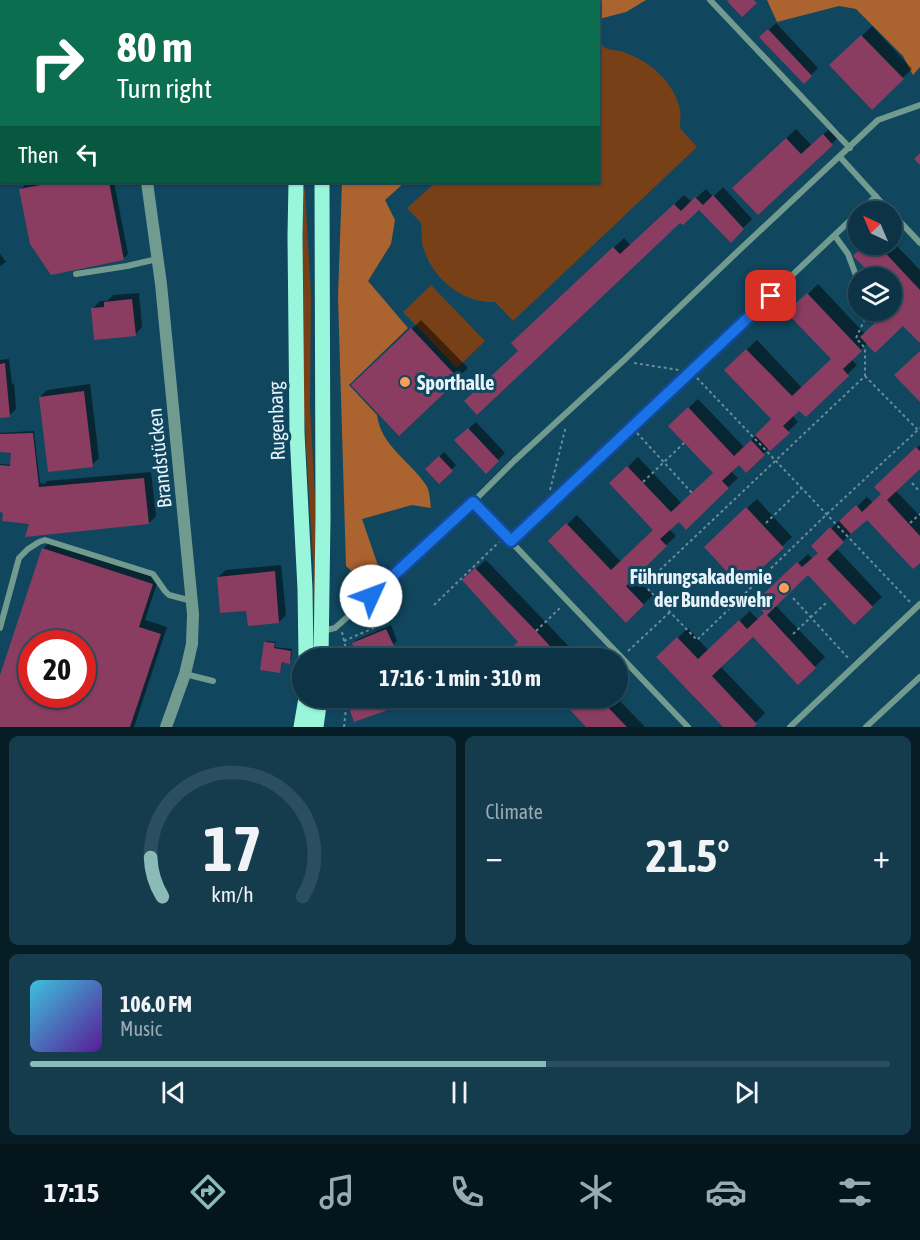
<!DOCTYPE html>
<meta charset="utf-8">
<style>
body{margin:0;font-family:"Asap Condensed",sans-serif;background:#153c4d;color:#f1f3f6;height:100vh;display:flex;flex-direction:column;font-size:22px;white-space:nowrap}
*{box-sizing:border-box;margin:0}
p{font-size:20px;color:#9aaab3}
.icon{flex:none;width:33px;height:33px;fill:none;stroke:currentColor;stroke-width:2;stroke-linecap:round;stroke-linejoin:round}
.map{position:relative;height:727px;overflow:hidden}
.panel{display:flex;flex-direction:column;gap:9px;padding:9px;background:#071d26;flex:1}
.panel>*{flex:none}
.hud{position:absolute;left:0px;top:0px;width:600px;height:183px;box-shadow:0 2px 4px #0004,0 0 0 2px #2c4f5f;background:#0b6e4f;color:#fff;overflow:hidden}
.needle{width:39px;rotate:316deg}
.controls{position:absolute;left:848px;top:201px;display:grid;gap:12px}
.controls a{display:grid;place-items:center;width:54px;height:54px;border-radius:50%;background:#0c3446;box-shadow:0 2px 4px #0004,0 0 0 2px #2c4f5f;font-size:30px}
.speed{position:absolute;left:18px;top:630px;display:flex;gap:12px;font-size:30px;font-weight:700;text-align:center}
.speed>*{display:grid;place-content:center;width:78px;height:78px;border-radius:50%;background:#0c3446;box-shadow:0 2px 4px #0004,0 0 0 2px #2c4f5f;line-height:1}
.speed .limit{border:9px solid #d22;background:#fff;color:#111}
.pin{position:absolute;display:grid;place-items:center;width:51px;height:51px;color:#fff;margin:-26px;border-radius:12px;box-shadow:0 3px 9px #0006}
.me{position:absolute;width:66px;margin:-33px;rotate:47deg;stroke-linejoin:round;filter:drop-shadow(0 0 4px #0008)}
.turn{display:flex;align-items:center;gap:21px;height:126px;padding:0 18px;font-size:27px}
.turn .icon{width:78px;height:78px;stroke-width:2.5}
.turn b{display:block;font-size:42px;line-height:51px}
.then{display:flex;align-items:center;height:57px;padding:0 18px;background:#0003;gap:12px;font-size:22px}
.big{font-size:45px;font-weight:700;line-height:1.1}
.panel .card{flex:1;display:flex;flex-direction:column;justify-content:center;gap:9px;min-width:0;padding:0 21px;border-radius:9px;background:#153c4d}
.panel .dial{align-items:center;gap:0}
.dial svg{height:156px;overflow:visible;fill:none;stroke:#2c4f5f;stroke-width:7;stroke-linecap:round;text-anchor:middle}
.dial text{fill:#f1f3f6;stroke:none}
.song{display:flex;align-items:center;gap:18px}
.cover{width:72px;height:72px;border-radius:9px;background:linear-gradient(135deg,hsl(190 70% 55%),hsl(270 70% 35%))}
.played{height:6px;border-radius:3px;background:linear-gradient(90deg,#8bbbb9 60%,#2c4f5f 60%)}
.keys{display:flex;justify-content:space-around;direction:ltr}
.heat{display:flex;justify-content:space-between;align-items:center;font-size:33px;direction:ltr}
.panel .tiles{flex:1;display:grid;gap:9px;grid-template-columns:1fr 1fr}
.card:last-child{grid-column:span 2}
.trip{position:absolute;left:292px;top:648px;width:336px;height:60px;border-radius:30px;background:#0c3446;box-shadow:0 2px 4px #0004,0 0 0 2px #2c4f5f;font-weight:700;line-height:60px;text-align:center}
.menu{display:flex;height:96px;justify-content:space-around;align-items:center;background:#05151c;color:#9aaab3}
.menu .icon{width:42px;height:42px}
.menu .on{color:#8bbbb9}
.menu b{font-size:27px;color:#f1f3f6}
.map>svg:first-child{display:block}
.green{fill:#774017}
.forest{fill:#ab6330}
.shadow{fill:#0007;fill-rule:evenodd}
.building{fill:#8a3d61;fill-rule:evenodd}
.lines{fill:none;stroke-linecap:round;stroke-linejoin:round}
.path{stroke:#678c9e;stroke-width:2;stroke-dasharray:3 3;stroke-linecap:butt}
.service{stroke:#709b8e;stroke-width:6}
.minor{stroke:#709b8e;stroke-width:12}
.tertiary{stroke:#709b8e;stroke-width:12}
.primary{stroke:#9af6db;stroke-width:15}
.route-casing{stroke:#114b97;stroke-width:15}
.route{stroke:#1a73e8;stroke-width:10}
.poi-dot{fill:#fe9c58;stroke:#10465e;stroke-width:2}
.labels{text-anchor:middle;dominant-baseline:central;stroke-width:6;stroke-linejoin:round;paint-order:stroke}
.poi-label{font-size:20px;font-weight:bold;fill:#e7f3fb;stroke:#10465e;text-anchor:start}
.street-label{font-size:20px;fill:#e7f3fb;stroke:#10465e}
</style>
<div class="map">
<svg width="920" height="727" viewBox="0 0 920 727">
<rect width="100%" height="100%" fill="#10465e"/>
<path class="green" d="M599,42c10,11 12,6 24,10 27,9 50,29 57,57 1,6 0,13 0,19l17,19 -184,174 -18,-19c-4,0 -10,0 -14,-1 -27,-5 -50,-27 -58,-54 -2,-7 -1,-16 -2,-24l-14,-15 29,-26h162z
M303,189h2l6,107 -1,109 6,112v90l-2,-1 -1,-46 -12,-197z
M431,285l54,56 -28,27 -54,-56z"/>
<path class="forest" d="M576,0h70l-20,12 -27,7 -1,-17 -31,-1z
M767,0h153v67l-7,8 -10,-19 -47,-47 -17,-3 -62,16z
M342,182h63l-20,18 10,20 -4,24 -23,37 40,47 -59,57 28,30c4,31 33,46 49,70 4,6 4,16 5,23l-19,-3 -50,14 20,58 -12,12 -24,-23 -8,-269z"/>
<path class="shadow" d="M776,23l42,45 -14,14 -43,-45z
M872,26l40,43 -40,38 -40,-42z
M833,125l9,9 -84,79 -14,-35 52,-49 16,17z
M0,141h2v39l-2,1z
M42,182h72l14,72 -5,5 -102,-70 4,-4z
M723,187l29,32 -21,21 -32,-32 -19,13 -160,130 3,-17 101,-96 7,8 53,-51 8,7 14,-13 7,8z
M891,240l29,30v71l-17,-17 -35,19 -17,16 6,6 -51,50 -7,-7 -7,7 6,7 -28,27 -1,-1 -23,23 -7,-8 -8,8 7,7 -52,49 -7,-7 -10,9 7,7 -42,39 19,20 -27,26 -76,-80 27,-26 44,47 34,-32 -44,-47 27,-26 44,47 33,-31 -45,-47 28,-27 46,48 29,-28 -47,-49 31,-30 45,48 31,-29 -44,-46 29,-29 47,50 30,-29 -4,-4v-23l-18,-4 -6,-30h24z
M0,254l6,8 -6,4z
M139,293l3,34 -7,8 -42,-27 7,-7h7l6,-6z
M421,320l47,48 -69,66 -46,-49z
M9,359l3,25 2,-1 2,26 -7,7 -9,1v-57z
M90,384l9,74 -7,7 -52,-68 7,-7z
M476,422l29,31 -19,19 -30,-32z
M34,431l6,52 5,1 2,-3 104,-9 5,44 -7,7 -118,-1 -27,-11h-4v-47l12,1 1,-13 -13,-2v-17z
M920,445v22l-25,23 25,26v45l-53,-43 -31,30 46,49 -28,26 -46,-50 -33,32 50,52 -27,26 -45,-48 -33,31 45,47 -14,14 -93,-70 30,-29 20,22 42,-39 8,9 7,-7 -9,-10 52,-49 5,5 7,-7 -7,-6 28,-27 1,2 25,-24 6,6 9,-9 3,-16z
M444,452l12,13 -17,17 -12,-13z
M757,499l35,38 -51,48 -26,-48z
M50,542l109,35 -14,43 22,7 -33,100h-134v-48l43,-130zM32,644h50v50h-50z
M486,560l94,98h-56l-10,-11 6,-6 -47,-70z
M281,565l5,50 -7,7 -31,-13 -30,-32 8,-7z
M391,625l6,16 -4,4 -33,13 -7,-15 5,-4z
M267,641l9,1 -1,5 17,2 -1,11 -2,2 -6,-1 -2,8 -1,2 -14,-28z
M363,698h54l-62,22 -5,-15 4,-4z
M561,698h56l28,29h-57z"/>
<path class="building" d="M729,0h25l3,3 -15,14 -15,-16z
M768,29l44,47 -8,8 -45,-47z
M861,35l43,44 -32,31 -43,-45z
M823,134l10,11 -75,70 -26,-27 54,-50 15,16z
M920,153v12l-6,-6z
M57,182h52l15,78 -73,15 -21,-31 -11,-55z
M713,195l31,34 -13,14 -32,-33 -16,15 -3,-2 -203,192 -13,-14 54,-50 -7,-8 102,-96 7,7 54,-50 7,7 14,-14 8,8z
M865,244h12l43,46v53l-17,-17 -28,27 -15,-16 28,-27h3v-2l3,-2 -3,-3v-25h-24l4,-4 -18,-18z
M807,293l55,58 -19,18 6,7 -43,41 -7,-6 -16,15 7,7 -20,18 -15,-16 16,-16 -47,-49 22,-21 46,47 39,-37 -45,-47z
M132,299l4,37 -42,4 -3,-32 13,-1v-5z
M411,328l48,51 -60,57 -48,-51z
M920,351v51l-26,-27z
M5,363l5,54 -10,1v-54z
M84,391l9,76 -45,5 -9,-75z
M688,407l46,49 17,-16 14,15 -19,18 -7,-8 -17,16 7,7 -43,42 -7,-8 -19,17 7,7 -41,40 18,19 -18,18 -78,-82 18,-18 45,47 42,-40 -44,-47 18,-17 44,46 42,-39 -45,-47z
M468,428l31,33 -13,13 -32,-34z
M33,433l6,54 105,-9 5,46 -124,13 4,-13 -27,-3 1,-8 -3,-1v-47l10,1 1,-13 -11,-1v-18z
M916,447l4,4v18l-33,31 33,36v27l-7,6 -46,-49 -16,14 -12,-13 17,-16 6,7 19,-18 -7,-7z
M439,456l14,15 -14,13 -14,-15z
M746,507l38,41 -43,39 -37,-40z
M830,527l14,15 -17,17 46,48 -19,18 -46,-50 -41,40 49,53 -18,17 -45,-48 -41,39 45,48 -3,3h-31l-67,-70 21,-20 21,22 41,-39 8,9 17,-16 -10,-10 43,-41 5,5 16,-14 -7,-7z
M42,548l111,36 -14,43 22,7 -31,93h-130v-52zM32,644h50v50h-50z
M475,568l61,63 25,27h-39l-10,-11 6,-5 -56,-62z
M275,571l4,52 -31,3 -2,-15 -26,2 -3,-36z
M386,629l8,17 -29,12h-7l-6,-15z
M264,642l11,1 -1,5 17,3 -1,13 -8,-2 -2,11 -20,-3z
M368,698h53l-67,24 -6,-17z
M559,698h40l28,29h-41z"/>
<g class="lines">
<path class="path" d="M87,0l1,2
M385,0l1,2
M58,2l8,-2
M0,12h2
M0,43l1,7
M0,103l2,-1
M865,319l-9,19 9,10v28l-221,209 53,55 130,-126 93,-86
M634,363l45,7
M865,376l53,54
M697,378l213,224
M637,433l55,60
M643,482l41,-39
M912,483l8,9
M550,490l16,-64
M766,523l36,-35
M910,523l10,-9
M793,598l56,61
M434,605l65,-63
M536,631l26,-25
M342,632l6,26
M793,634l34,-32
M344,641l34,-15
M628,651l42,-39
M344,727l3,-29"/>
<path class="service" d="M710,0l140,148
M840,157l50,55
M860,212l16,-16
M891,212l29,31
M835,236l13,18 10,27
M76,274l51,-8 30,-7
M869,310v1
M473,502l215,225
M511,541l347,-328
M0,628l19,-70 9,-9 11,-7 6,-2 108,34 12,17 4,4 23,6
M322,631l13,-3 36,-32 102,-94 41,-41 109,-100 110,-105 145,-136 42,-15
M185,674l28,7
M790,727l130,-123
M866,727l54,-50"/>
<path class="minor" d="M512,2l8,-2
M147,182l14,102 32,330 -1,30 -7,30 -19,53"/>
<path class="tertiary" d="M0,70l2,-1
M0,87h2"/>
<path class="primary" d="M315,2v-2
M337,2l1,-2
M296,182l-1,54 2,197 8,156 1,69
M321,658l2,-140 -1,-336
M301,727l5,-29
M316,727l4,-29"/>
</g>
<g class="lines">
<defs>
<path id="route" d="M371,596l102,-94 38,39 260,-245"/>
</defs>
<use href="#route" class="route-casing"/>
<use href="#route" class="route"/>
</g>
<g class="poi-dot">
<circle cx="405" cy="382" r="6"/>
<circle cx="784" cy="588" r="6"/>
</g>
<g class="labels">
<g class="poi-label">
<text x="417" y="382">Sporthalle</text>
<text x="772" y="576" text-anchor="end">Führungsakademie<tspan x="772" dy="23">der Bundeswehr</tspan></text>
</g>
<g class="street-label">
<text transform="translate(276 421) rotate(-92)">Rugenbarg</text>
<text transform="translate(159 458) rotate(-96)">Brandstücken</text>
</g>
</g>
</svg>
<div class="controls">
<a><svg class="needle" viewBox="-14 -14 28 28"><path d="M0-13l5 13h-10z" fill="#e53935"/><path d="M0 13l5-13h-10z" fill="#9aaab3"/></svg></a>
<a><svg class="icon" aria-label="layers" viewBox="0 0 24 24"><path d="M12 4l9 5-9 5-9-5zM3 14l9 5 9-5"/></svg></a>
</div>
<div class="speed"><div class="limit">20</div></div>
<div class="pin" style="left:771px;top:296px;background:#d93025"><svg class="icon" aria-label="arrive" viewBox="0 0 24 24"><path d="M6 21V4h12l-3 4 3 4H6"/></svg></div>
<svg class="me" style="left:371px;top:596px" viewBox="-20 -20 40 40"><circle r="19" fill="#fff"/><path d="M0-13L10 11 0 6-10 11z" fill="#1a73e8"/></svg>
<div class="trip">17:16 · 1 min · 310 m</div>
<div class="hud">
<div class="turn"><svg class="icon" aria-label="right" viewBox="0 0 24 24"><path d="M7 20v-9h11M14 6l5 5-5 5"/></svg><div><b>80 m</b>Turn right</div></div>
<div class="then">Then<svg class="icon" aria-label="left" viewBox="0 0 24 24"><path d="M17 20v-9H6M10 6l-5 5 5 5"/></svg></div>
</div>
</div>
<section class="panel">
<div class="tiles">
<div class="card dial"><svg viewBox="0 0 100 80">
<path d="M14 69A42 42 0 1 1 86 69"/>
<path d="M14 69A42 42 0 0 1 8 49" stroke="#8bbbb9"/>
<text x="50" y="56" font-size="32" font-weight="700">17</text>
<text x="50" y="72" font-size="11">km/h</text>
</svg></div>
<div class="card"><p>Climate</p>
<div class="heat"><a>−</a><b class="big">21.5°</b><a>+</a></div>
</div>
<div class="card">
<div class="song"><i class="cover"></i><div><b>106.0 FM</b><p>Music</p></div></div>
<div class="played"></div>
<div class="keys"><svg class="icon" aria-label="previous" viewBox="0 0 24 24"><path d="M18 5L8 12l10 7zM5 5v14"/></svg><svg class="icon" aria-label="pause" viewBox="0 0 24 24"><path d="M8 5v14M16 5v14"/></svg><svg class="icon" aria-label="next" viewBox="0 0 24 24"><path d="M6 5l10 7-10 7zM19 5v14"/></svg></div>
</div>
</div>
</section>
<nav class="menu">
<b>17:15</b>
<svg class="icon on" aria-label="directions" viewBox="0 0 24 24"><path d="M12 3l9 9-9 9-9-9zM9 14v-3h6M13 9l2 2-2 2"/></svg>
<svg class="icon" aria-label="music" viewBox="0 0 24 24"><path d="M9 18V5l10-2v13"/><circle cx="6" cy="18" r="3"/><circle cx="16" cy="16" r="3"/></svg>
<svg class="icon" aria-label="phone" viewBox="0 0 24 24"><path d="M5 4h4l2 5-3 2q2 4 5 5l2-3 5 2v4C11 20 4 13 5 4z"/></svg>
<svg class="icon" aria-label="climate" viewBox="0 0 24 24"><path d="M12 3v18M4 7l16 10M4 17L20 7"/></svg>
<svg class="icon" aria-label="car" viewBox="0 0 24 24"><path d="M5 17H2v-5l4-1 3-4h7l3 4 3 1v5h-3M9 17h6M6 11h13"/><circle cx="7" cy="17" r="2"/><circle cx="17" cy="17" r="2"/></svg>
<svg class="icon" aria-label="filters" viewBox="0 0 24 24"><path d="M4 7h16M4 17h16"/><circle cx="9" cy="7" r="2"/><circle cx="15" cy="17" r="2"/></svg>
</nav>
